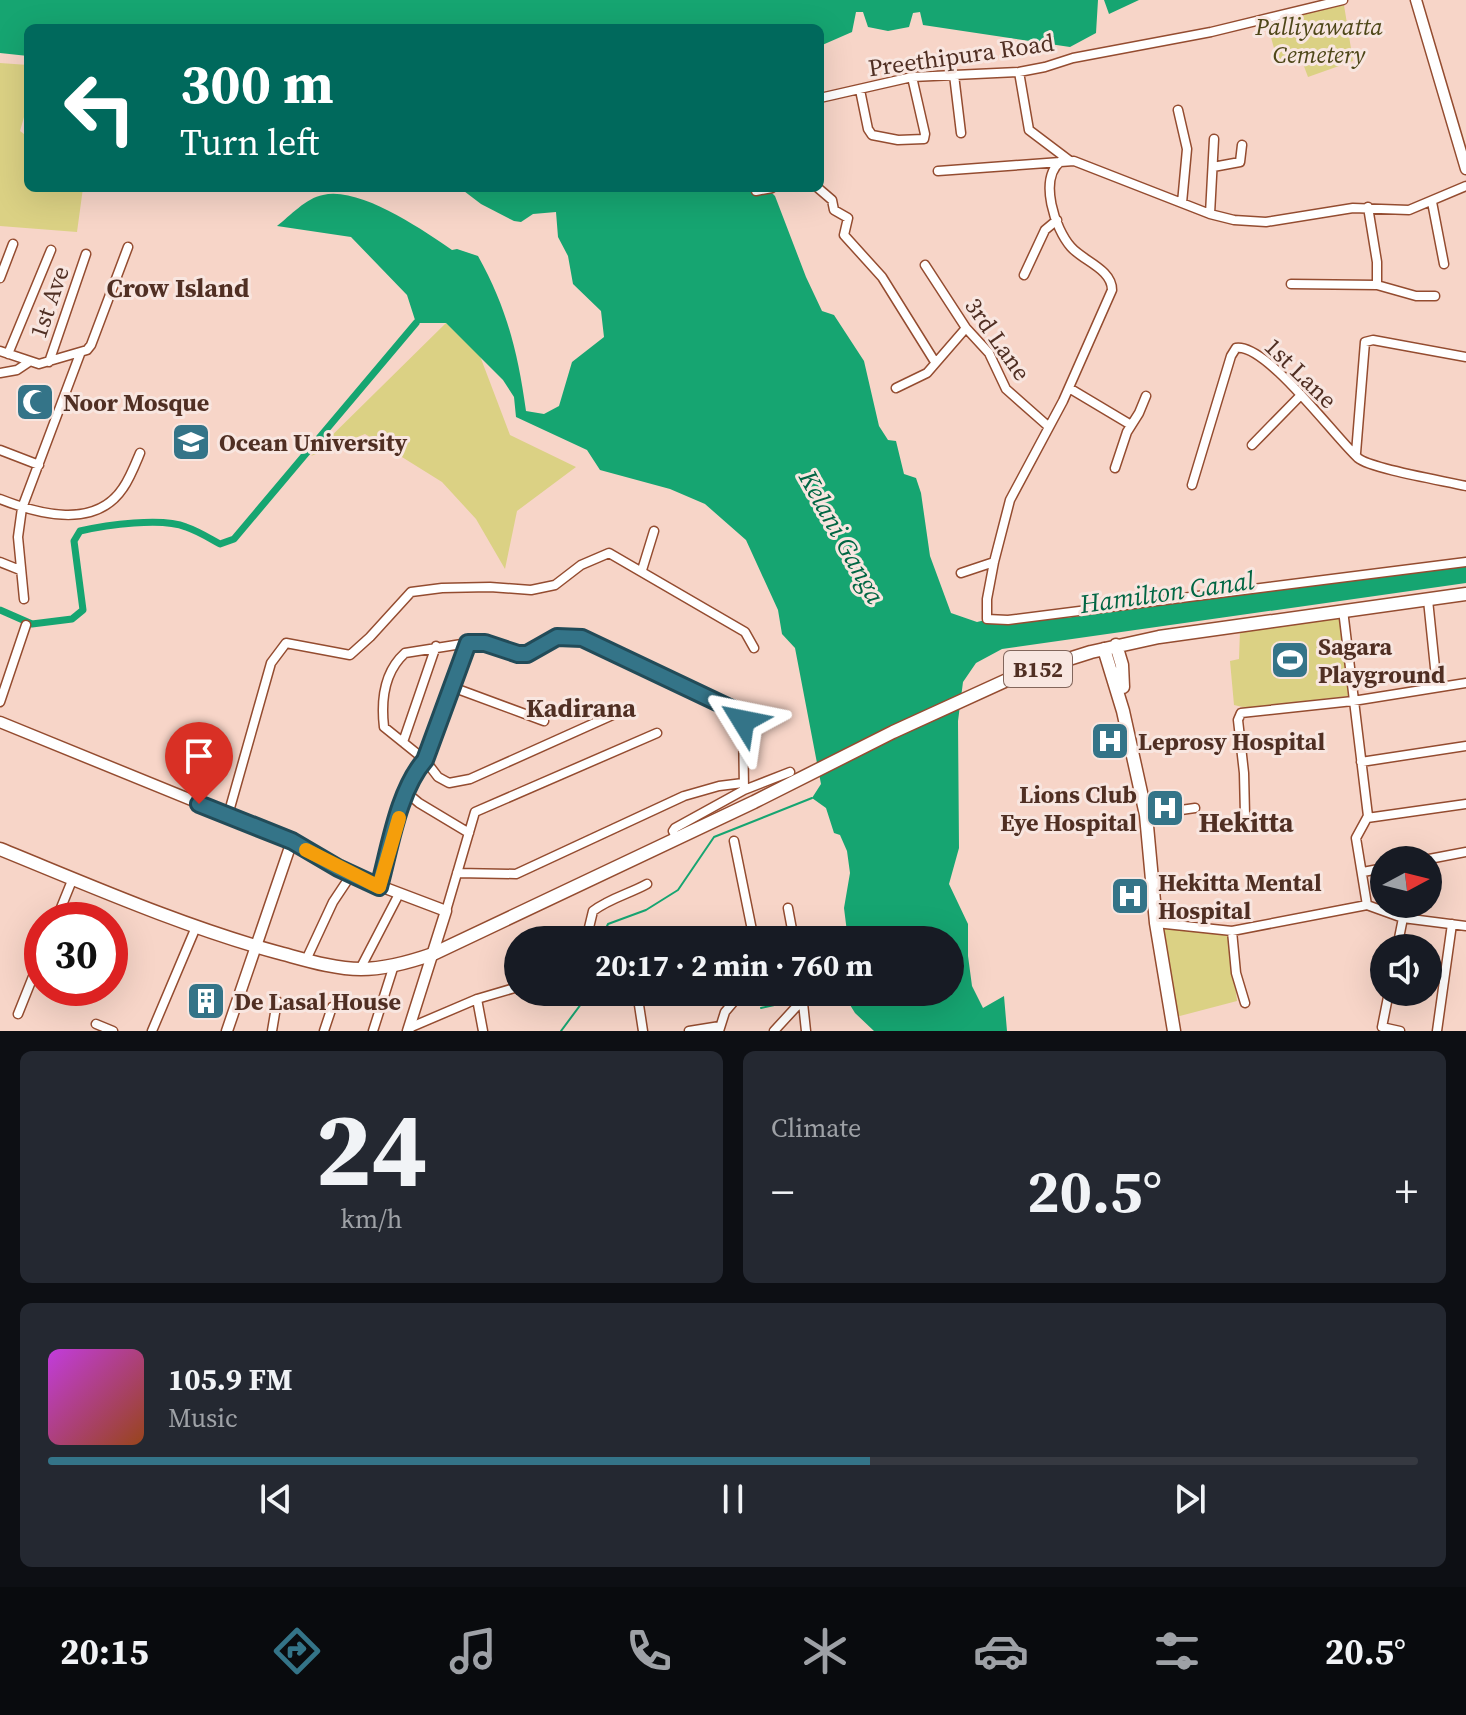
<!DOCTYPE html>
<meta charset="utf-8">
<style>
body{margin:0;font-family:"Source Serif 4",serif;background:#242831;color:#f1f3f6;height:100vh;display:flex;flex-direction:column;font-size:30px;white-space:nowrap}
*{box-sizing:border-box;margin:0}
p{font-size:26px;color:#9ea1a6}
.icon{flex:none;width:44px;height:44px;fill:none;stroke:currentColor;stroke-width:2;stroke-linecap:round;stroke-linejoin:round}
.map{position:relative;height:1031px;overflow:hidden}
.panel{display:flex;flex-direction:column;gap:20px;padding:20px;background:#0d0f14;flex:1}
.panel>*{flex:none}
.banner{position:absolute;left:24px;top:24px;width:800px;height:168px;border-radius:12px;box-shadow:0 8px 32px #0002;background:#00695c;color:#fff;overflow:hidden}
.needle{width:52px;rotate:83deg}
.controls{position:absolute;left:1370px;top:846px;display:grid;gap:16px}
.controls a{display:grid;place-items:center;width:72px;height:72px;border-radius:50%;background:#171b24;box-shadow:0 8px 32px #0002;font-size:40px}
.speed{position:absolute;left:24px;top:902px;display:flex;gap:16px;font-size:40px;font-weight:700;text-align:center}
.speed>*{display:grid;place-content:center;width:104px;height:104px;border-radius:50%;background:#171b24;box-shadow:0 8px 32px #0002;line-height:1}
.speed .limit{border:12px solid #d22;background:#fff;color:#111}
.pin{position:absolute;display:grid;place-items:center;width:68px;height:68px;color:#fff;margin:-82px -34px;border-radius:50% 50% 50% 0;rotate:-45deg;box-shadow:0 0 8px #0007}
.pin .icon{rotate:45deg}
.me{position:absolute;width:88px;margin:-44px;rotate:305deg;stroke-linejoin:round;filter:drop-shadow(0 0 6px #0008)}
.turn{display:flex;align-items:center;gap:28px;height:168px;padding:0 24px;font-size:36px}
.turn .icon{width:104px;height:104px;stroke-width:2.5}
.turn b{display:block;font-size:56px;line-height:68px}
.big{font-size:60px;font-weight:700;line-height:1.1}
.panel .widget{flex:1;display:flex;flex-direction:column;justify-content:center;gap:12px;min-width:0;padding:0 28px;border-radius:12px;background:#242831}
.panel .dial{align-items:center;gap:0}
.dial b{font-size:104px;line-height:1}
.song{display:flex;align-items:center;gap:24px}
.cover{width:96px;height:96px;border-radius:12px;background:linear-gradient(135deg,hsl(290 70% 55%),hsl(20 70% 35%))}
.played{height:8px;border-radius:4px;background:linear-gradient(90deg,#347488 60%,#363941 60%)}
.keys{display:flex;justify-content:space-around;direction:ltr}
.heat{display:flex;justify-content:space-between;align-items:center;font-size:44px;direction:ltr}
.panel .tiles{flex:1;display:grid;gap:20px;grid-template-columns:1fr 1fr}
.widget:last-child{grid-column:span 2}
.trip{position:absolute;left:504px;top:926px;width:460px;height:80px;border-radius:40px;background:#171b24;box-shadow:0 8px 32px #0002;font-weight:700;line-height:80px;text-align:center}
.dock{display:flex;height:128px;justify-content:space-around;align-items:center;background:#090b0e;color:#9ea1a6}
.dock .icon{width:56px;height:56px}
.dock .active{color:#347488}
.dock b{font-size:36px;color:#f1f3f6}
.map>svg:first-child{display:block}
.green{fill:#dbd184}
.water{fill:#16a571}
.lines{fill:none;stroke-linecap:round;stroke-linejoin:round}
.stream{stroke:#16a571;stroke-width:2}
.canal{stroke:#16a571;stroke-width:7}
.minor-casing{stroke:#944c30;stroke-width:11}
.tertiary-casing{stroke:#944c30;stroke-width:13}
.primary-casing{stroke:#944c30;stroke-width:15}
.minor{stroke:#fff;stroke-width:8}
.tertiary{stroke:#fff;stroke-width:10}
.primary{stroke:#fff;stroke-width:12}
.route-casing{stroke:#224b58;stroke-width:20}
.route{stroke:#347488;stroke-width:14}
.slow{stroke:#f59e0b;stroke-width:14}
.labels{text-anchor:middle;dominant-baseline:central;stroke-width:6;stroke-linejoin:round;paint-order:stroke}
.shield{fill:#f8e6e0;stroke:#82665c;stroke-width:2}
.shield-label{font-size:22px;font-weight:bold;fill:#502f23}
.park-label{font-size:24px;font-style:italic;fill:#4e4718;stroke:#f8e6e0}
.street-label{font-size:24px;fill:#502f23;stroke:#f8e6e0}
.poi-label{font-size:24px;font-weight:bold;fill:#502f23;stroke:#f8e6e0;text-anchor:start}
.neighbourhood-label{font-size:26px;font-weight:bold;fill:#502f23;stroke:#f8e6e0}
.water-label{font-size:26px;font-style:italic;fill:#006643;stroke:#f8e6e0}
.quarter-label{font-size:28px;font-weight:bold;fill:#502f23;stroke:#f8e6e0}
</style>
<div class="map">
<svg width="1466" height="1031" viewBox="0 0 1466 1031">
<rect width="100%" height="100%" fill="#f7d5c8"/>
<path class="green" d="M1344,5l9,56 -45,16 -6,-16 -25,-2 -10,-36z
M0,63l28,2v38l-8,28 8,6v51h55l-6,44 -77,-6z
M446,323l34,33 30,79 66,32 -59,44 -12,58 -29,-50 -34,-37 -77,-48 -54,22z
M1341,614l7,82 -101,12 -13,-3 -4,-44 9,-2 1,-29z
M1160,928l66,6 4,2 7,65 -61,16z"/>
<path class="water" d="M0,0h1098l-2,33 -26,14 -147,-22 -3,-13 -7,1 -4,14 -21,4 -20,-4 -5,-15h-7l-4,20 -32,14v-18h-792v28l-28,-3z
M1104,0h35l-30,14z
M460,188l309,2 6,6 31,81 16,34 12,4 30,46 15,65 9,14 8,1 8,33 12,4 5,15 9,63 21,57 26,9 21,-5 67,1 401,-53v18l-464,66 -26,14 -13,19 -5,39 1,127 -10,36 19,40v32l4,30 11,22 21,-12 3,35h-133l-19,-18 -13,-21h108v-52h-102l-4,-32 6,-35 -3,-22 -7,-16 -6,-2 -8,-25 -14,-10 9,-14 -26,-136 -13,-14 -4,-24 -32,-70 -41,-36 -35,-15 -70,-19 -13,-20 -71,-33 -2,-20 -11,-17 -57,-57h-30l-9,-28 -56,-58 -74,-11c13,-10 29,-28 46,-31 36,-9 100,35 129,55l5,-1 21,7c29,52 40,97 48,155l18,3 15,-8 13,-44 32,-25 -3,-26 -28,-27 -5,-28 -10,-19 -2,-25 -23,2 -12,8 -7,-1 -33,-17z"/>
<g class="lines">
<path class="stream" d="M601,940l7,-16 38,-14 32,-20 36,-53 98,-39
M761,1008l59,-13 4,-3
M561,1031l29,-39"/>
<path class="canal" d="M0,610l32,14 40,-5 11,-9 -9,-69 6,-10c26,-6 82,-14 106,-4 12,4 23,11 34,17l14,-5 182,-216"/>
<defs>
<path id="minor" d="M1019,72l10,58 41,31
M954,75l7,58
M860,90l8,39 4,6 26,5 26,-1 1,-5 -13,-57
M820,98l92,-21 107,-5 26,-5 28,-9 138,-26 132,-32
M1178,110l9,39 -5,54
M1061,161c-23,18 -6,68 10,86 12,14 41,22 41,43l-49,111 -53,99 -16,62 -7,37v20l21,1 458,-58
M1213,167l27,-5 2,-17
M938,171l136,-10 136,53 24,6 32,2 87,-14 56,2 57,-24
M818,188l14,12 2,10 14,8 -4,17 38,42 53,85
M756,191l16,-3
M1432,202l12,62
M1368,207l9,55v23
M1210,214l4,-75
M925,265l41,63 23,25 17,36 43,38
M1024,275l21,-45 12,-10
M0,278l13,-34
M1291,284l86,1 39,11h19
M0,351l39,13 48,-14 4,-5 37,-98
M8,354l43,-104
M49,362l37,-108
M0,373l17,-3 12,-8
M896,388l31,-15 39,-45
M1069,388l62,37
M1252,445l48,-49
M0,450l39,15
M1356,453l9,-111 8,-2 93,17
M1115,468l12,-36 12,-19 7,-17
M1192,485l39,-129 5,-8c30,-5 97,87 122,110 13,11 87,23 108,28
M0,499c38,15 95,31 123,-11 7,-10 12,-23 17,-35
M0,562l20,8
M642,570l12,-39
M961,573l33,-11
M24,599l-6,-62 4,-29 58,-154
M1428,600l9,87
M1343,610l25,206 -12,22 11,67 36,13 63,8
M468,643l-43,117 13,17 11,6 21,-4 147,-66
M452,687l92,34
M0,702l26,-77
M403,742l33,-96
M1361,762l105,-16
M744,790l46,-18
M406,792l13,11 50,30
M228,815l43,-152 15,-20 64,12 20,-18 41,-45 31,-4 48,-1 41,3 24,-5 26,-20 28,-12 136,79 9,16
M1146,815l49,-7
M1245,815l-1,-42 -6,-53 3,-7 112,-12 113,-18
M1367,818l99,-14
M734,841l20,99
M1424,860l42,-8
M1363,872l21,-4
M457,873l59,1 168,-78 35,-10 24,-3
M379,887c12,-42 18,-94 46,-127l-41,-33c-3,-26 0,-55 21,-74l63,-10h17l33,11h9l30,-17 25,1 156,74 5,9 1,69 -69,38 -2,3 3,6
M788,908l6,32
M446,911l29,-99 182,-79
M56,920l17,-42
M1156,923l76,8 135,-26
M1232,931l4,42 9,30
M586,940l7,-29c17,-13 36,-17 54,-27
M1397,948l6,-30
M306,960l27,-58 18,-27
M360,969l39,-75
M637,992l6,39
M1389,992l-7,35 18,4
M477,999l6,32
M18,1014l24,-60
M96,1024l17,7
M409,1028l68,-29 41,-12
M152,1031l44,-104
M272,1031l5,-30
M324,1031l8,-24
M373,1031l21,-66
M689,1031l31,-5
M719,1031l6,-19 17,-20
M774,1031l23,-25 6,-3 3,28
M1437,1031l15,-107"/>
<path id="tertiary" d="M1416,0l50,169
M0,722l292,119 59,34 95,36 -38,120
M227,1031l65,-190"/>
<path id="primary" d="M1116,645l6,20 1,22
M1104,649l19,62 23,104 10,108 18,108
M0,849c91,37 182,77 276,103 27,7 57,17 85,17 24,0 49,-7 72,-15l321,-152 139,-70 125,-57 73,-23 68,-15 307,-43"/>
</defs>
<use href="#minor" class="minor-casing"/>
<use href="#tertiary" class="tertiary-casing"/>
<use href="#primary" class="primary-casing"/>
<use href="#minor" class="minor"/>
<use href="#tertiary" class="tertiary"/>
<use href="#primary" class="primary"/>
</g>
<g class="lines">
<defs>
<path id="route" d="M199,804l93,37 46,27 41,19c11,-40 19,-96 46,-127l43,-117h17l33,11h9l30,-17 25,1 156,74 5,9"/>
</defs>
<use href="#route" class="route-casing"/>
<use href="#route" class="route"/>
<path class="slow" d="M306,850l73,37 20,-69"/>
</g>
<defs>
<symbol id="mosque-square" viewBox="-11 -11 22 22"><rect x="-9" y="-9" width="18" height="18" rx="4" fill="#347488" stroke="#f8e6e0"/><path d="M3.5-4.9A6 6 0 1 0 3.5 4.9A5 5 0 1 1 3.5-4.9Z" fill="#fff"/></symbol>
<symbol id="university-square" viewBox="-11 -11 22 22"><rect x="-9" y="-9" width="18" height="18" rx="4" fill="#347488" stroke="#f8e6e0"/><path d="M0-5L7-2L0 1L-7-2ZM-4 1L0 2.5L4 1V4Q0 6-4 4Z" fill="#fff"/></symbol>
<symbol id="stadium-square" viewBox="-11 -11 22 22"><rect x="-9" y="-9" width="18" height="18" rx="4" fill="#347488" stroke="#f8e6e0"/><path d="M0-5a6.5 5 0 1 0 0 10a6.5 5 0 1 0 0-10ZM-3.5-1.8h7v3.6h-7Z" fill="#fff"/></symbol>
<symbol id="hospital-square" viewBox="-11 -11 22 22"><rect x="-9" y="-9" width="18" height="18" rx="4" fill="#347488" stroke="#f8e6e0"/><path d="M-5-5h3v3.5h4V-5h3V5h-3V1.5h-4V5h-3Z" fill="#fff"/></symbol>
<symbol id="building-square" viewBox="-11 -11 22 22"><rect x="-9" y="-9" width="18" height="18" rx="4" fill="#347488" stroke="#f8e6e0"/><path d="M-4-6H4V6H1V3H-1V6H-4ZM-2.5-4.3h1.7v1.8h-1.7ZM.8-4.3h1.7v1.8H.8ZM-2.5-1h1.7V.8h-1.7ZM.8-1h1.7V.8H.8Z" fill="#fff"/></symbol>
</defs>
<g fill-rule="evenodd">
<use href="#mosque-square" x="13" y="380" width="44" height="44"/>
<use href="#university-square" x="169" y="420" width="44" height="44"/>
<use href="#stadium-square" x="1268" y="638" width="44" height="44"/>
<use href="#hospital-square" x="1088" y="719" width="44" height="44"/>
<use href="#hospital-square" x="1143" y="786" width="44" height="44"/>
<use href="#hospital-square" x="1108" y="874" width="44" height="44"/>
<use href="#building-square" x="184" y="979" width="44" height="44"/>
</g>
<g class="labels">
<rect class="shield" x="1004" y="651" width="68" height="36" rx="6"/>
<g class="shield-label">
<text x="1038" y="669">B152</text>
</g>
<g class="park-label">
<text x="1319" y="26">Palliyawatta<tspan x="1319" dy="28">Cemetery</tspan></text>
</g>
<g class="street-label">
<text transform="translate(961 55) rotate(-8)">Preethipura Road</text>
<text transform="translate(49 302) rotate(-71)">1st Ave</text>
<text transform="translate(998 339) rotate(55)">3rd Lane</text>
<text transform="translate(1301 373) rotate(44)">1st Lane</text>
</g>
<g class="poi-label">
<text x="63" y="402">Noor Mosque</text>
<text x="219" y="442">Ocean University</text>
<text x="1318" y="646">Sagara<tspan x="1318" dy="28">Playground</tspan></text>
<text x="1138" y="741">Leprosy Hospital</text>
<text x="1137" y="794" text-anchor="end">Lions Club<tspan x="1137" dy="28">Eye Hospital</tspan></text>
<text x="1158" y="882">Hekitta Mental<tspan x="1158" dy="28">Hospital</tspan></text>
<text x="234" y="1001">De Lasal House</text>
</g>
<g class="neighbourhood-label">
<text x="178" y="288">Crow Island</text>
<text x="581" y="708">Kadirana</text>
</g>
<g class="water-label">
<text transform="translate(842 537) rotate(61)">Kelani Ganga</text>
<text transform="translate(1167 592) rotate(-8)">Hamilton Canal</text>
</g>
<g class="quarter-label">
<text x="1246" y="822">Hekitta</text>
</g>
</g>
</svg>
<div class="controls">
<a><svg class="needle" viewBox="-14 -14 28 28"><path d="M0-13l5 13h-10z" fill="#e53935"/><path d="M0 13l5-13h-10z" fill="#9ea1a6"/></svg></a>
<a><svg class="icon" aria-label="sound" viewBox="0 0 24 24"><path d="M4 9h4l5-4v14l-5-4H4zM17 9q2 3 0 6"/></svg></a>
</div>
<div class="speed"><div class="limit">30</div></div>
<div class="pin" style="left:199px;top:804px;background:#d93025"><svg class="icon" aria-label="arrive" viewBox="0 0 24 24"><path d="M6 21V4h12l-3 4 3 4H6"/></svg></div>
<svg class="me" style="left:743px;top:721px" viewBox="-20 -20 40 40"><path d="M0-17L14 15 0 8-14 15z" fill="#347488" stroke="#fff" stroke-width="4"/></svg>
<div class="trip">20:17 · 2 min · 760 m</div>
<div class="banner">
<div class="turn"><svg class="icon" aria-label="left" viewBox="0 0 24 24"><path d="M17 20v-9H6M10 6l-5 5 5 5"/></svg><div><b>300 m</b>Turn left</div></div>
</div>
</div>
<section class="panel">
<div class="tiles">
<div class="widget dial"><b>24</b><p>km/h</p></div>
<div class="widget"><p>Climate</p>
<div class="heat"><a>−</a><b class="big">20.5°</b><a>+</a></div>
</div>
<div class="widget">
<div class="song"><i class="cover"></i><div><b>105.9 FM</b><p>Music</p></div></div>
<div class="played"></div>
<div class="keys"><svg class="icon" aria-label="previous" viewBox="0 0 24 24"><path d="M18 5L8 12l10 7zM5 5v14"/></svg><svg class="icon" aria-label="pause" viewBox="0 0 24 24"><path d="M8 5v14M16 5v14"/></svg><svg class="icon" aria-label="next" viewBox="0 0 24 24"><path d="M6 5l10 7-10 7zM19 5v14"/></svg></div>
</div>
</div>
</section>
<nav class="dock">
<b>20:15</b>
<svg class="icon active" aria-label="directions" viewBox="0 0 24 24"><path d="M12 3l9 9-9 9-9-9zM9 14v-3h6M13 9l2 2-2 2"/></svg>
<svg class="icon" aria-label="music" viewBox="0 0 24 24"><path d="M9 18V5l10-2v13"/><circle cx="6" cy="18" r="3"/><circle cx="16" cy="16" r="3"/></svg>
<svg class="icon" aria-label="phone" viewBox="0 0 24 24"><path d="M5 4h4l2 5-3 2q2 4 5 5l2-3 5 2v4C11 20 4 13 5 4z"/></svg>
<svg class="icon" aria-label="climate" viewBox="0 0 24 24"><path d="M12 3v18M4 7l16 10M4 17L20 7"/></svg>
<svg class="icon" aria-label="car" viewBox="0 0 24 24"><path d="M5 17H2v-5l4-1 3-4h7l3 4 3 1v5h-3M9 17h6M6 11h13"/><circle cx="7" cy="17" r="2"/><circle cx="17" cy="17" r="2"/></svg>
<svg class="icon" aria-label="filters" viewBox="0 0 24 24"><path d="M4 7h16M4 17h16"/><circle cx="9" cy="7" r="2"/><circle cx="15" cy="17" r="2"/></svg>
<b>20.5°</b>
</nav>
